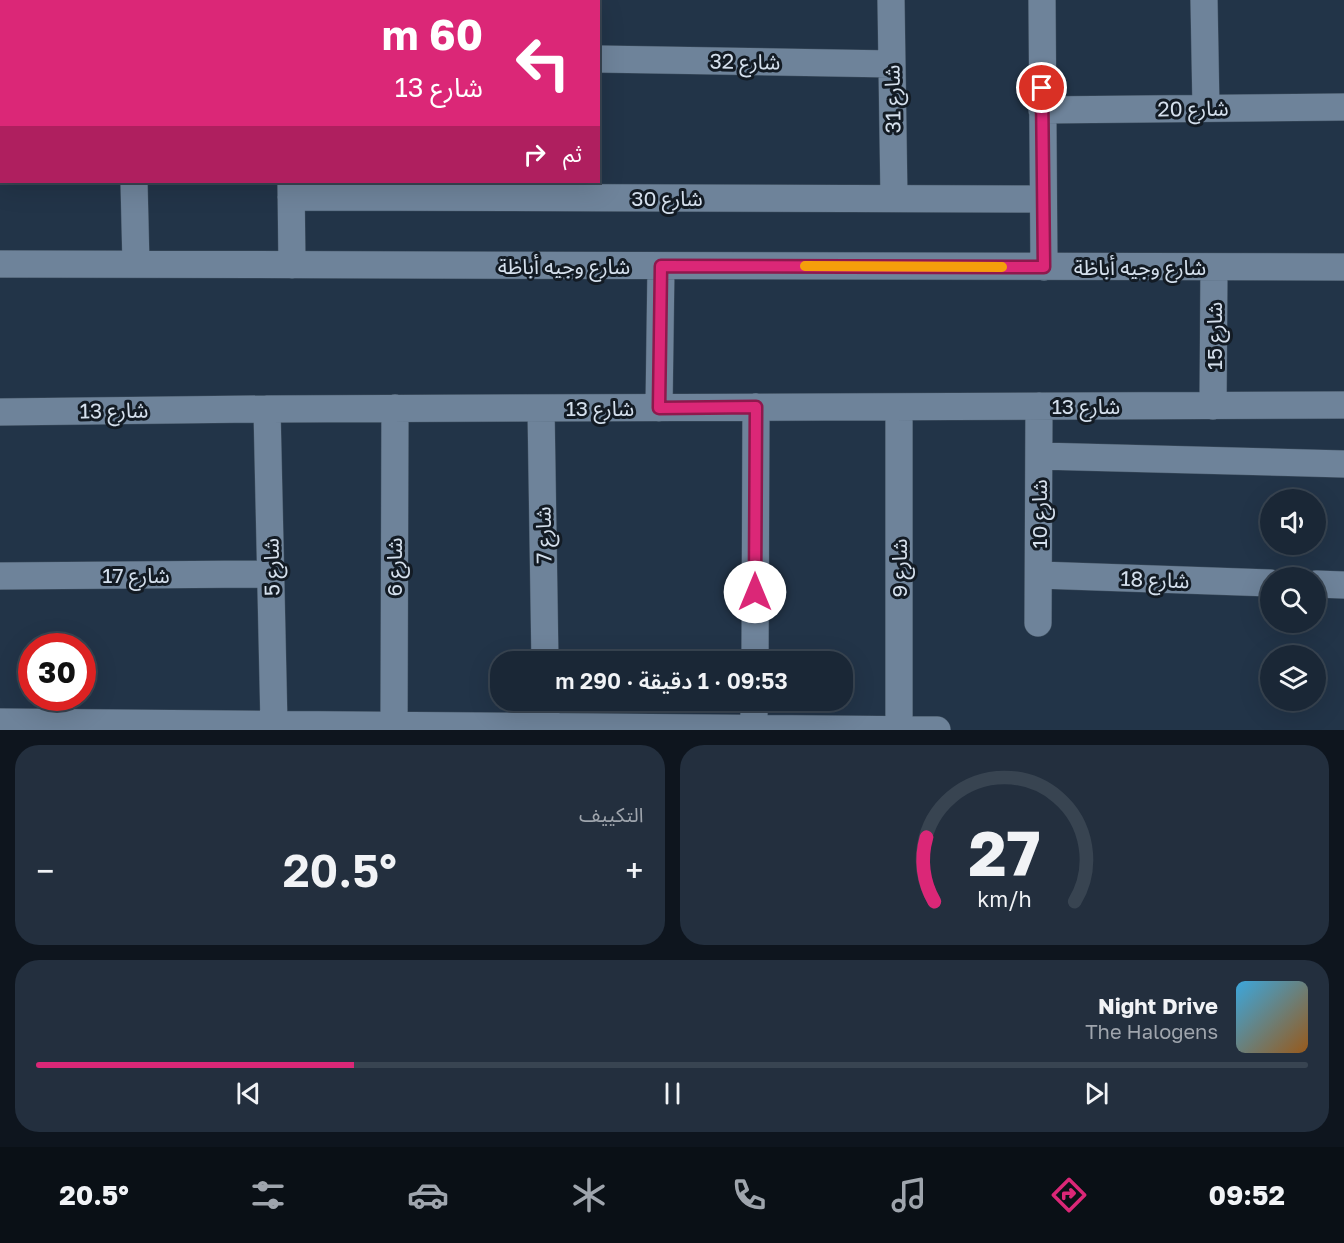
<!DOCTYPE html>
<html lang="ar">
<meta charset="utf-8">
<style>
body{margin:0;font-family:"Golos Text","Noto Sans Arabic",sans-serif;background:#232f3e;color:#f1f3f6;direction:rtl;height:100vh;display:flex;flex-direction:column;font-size:22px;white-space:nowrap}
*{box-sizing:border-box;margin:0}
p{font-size:20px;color:#9fa5ad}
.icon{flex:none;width:33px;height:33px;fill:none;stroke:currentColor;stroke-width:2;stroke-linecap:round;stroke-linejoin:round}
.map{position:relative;height:730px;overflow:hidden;direction:ltr}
.panel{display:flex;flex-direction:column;gap:15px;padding:15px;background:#0e151e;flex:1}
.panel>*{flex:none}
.hud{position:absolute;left:0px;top:0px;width:600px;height:183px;box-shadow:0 6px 24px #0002,0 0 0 2px #384451;direction:rtl;background:#db2777;color:#fff;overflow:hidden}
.buttons{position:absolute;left:1260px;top:489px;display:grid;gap:12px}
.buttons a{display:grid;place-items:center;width:66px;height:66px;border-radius:50%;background:#1a2736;box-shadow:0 6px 24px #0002,0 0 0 2px #384451;font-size:30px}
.speed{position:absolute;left:18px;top:633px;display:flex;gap:12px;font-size:30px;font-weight:700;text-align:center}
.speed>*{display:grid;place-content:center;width:78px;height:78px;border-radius:50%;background:#1a2736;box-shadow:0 6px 24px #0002,0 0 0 2px #384451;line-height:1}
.speed .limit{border:9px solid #d22;background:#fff;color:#111}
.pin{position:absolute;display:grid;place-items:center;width:51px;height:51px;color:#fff;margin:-26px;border:3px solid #fff;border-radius:50%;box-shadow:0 2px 6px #0007}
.me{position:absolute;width:66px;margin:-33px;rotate:0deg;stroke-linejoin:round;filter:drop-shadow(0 0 4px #0008)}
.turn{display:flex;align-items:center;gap:21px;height:126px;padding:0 18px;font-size:27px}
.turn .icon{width:78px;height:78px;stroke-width:2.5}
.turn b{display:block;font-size:42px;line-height:51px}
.then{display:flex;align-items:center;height:57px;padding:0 18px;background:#0003;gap:12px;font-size:22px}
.big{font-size:45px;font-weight:600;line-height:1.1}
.panel .card{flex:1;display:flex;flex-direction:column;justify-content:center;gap:9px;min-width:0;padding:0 21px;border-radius:24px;background:#232f3e}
.panel .dial{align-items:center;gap:0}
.dial svg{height:156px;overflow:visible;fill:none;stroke:#384451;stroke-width:7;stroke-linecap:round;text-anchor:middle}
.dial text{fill:#f1f3f6;stroke:none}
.song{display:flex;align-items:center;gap:18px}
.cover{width:72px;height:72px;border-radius:9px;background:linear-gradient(135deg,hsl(200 70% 55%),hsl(30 70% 35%))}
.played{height:6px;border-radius:3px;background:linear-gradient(90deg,#db2777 25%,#384451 25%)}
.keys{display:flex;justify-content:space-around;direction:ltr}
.heat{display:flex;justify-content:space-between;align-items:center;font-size:33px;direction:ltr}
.panel .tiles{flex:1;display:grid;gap:15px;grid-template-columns:1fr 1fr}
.card:last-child{grid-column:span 2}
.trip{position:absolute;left:490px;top:651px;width:363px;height:60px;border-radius:24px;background:#1a2736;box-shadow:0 6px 24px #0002,0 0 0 2px #384451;font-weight:600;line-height:60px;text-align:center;direction:rtl}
.tab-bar{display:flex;height:96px;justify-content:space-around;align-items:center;background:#0a1016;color:#9fa5ad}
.tab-bar .icon{width:42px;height:42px}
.tab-bar .on{color:#db2777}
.tab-bar b{font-size:27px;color:#f1f3f6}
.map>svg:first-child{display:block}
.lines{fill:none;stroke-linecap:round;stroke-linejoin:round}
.minor-casing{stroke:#3f4f5f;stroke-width:28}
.minor{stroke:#6e839a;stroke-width:27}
.route-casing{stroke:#8e194d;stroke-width:15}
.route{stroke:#db2777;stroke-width:10}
.slow{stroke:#f59e0b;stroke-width:10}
.labels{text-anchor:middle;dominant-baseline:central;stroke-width:6;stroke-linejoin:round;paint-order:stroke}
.street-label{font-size:21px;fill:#d5e0ed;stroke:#131b24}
</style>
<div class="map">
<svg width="1344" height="730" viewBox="0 0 1344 730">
<rect width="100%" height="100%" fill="#223448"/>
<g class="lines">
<defs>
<path id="minor" d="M128,0v2
M288,0v2
M891,0l3,198
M1042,0l2,267
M1204,0l2,108
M451,2v-2
M598,59l294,5
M1042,110l302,-3
M0,126h2
M134,182l2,82
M291,182l1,83
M291,197l752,2
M0,264l1344,3
M1213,406l1,-139
M899,407v323
M541,408l4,254
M659,408l2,-142
M267,409l7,316
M0,412l267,-3 1077,-4
M1039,456l305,8
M1039,575l231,8
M0,576l271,-2
M1316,584l28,1
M1038,623l1,-217
M755,662l1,-255
M546,700v27
M0,722l937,8
M394,726l1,-318
M754,730v-30"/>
</defs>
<use href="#minor" class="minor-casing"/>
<use href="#minor" class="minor"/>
</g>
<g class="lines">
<defs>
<path id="route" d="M755,592l1,-185 -97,1 2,-142 383,1 -2,-179"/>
</defs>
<use href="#route" class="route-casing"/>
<use href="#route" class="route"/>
<path class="slow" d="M805,266l197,1"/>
</g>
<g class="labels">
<g class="street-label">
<text transform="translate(745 61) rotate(1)">شارع 32</text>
<text transform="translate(892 99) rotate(-91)">شارع 31</text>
<text transform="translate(1193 108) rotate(-1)">شارع 20</text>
<text x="667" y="198">شارع 30</text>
<text x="564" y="266">شارع وجيه أباظة</text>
<text x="1140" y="267">شارع وجيه أباظة</text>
<text transform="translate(1214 336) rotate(-90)">شارع 15</text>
<text x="1086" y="406">شارع 13</text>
<text x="600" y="408">شارع 13</text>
<text transform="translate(114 410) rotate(-1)">شارع 13</text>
<text transform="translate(1039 514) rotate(-90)">شارع 10</text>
<text transform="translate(543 535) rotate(-91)">شارع 7</text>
<text transform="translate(271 567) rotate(-91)">شارع 5</text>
<text transform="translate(394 567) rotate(-90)">شارع 6</text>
<text transform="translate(899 568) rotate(-90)">شارع 9</text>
<text x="136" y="575">شارع 17</text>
<text transform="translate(1155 579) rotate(2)">شارع 18</text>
</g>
</g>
</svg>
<div class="buttons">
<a><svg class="icon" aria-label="sound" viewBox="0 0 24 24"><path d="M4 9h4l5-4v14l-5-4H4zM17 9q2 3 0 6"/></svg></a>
<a><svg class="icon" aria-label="search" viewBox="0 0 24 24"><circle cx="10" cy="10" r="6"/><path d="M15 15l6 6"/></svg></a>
<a><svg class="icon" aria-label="layers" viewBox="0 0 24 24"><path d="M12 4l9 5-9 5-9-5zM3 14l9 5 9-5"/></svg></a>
</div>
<div class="speed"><div class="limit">30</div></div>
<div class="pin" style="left:1042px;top:88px;background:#d93025"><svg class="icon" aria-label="arrive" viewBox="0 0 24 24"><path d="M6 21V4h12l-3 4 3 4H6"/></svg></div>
<svg class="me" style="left:755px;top:592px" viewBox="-20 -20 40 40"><circle r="19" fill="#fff"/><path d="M0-13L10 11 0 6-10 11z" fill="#db2777"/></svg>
<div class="trip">09:53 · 1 دقيقة · 290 m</div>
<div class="hud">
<div class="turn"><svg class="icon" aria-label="left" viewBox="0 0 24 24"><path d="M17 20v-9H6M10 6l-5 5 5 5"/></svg><div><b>60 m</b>شارع 13</div></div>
<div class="then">ثم<svg class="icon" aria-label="right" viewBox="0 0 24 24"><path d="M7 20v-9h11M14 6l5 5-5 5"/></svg></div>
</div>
</div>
<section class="panel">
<div class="tiles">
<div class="card dial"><svg viewBox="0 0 100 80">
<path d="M14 69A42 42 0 1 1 86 69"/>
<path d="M14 69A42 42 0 0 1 10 36" stroke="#db2777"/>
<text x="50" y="56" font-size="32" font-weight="700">27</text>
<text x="50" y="72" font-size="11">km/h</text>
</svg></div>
<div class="card"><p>التكييف</p>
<div class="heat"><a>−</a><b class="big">20.5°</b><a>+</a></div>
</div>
<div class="card">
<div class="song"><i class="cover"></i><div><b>Night Drive</b><p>The Halogens</p></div></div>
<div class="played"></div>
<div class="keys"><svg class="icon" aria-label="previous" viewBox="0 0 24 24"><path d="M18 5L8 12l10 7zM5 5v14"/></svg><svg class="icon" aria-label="pause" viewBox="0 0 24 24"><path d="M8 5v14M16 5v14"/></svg><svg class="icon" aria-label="next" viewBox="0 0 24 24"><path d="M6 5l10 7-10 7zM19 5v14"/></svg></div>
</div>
</div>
</section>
<nav class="tab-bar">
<b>09:52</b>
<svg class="icon on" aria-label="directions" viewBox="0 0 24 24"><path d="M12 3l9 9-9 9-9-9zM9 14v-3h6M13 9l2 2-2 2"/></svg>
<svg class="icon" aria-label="music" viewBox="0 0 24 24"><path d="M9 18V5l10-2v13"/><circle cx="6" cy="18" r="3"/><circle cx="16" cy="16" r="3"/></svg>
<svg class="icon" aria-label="phone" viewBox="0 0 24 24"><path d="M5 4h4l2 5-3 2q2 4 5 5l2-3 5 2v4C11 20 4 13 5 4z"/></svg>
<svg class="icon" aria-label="climate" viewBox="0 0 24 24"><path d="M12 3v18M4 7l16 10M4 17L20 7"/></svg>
<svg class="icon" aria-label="car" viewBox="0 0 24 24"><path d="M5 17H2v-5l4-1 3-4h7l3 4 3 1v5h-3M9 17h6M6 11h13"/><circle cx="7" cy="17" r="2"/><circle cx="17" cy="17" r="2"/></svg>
<svg class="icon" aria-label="filters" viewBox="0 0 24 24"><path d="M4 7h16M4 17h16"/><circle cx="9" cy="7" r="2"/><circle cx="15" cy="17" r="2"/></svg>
<b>20.5°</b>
</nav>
